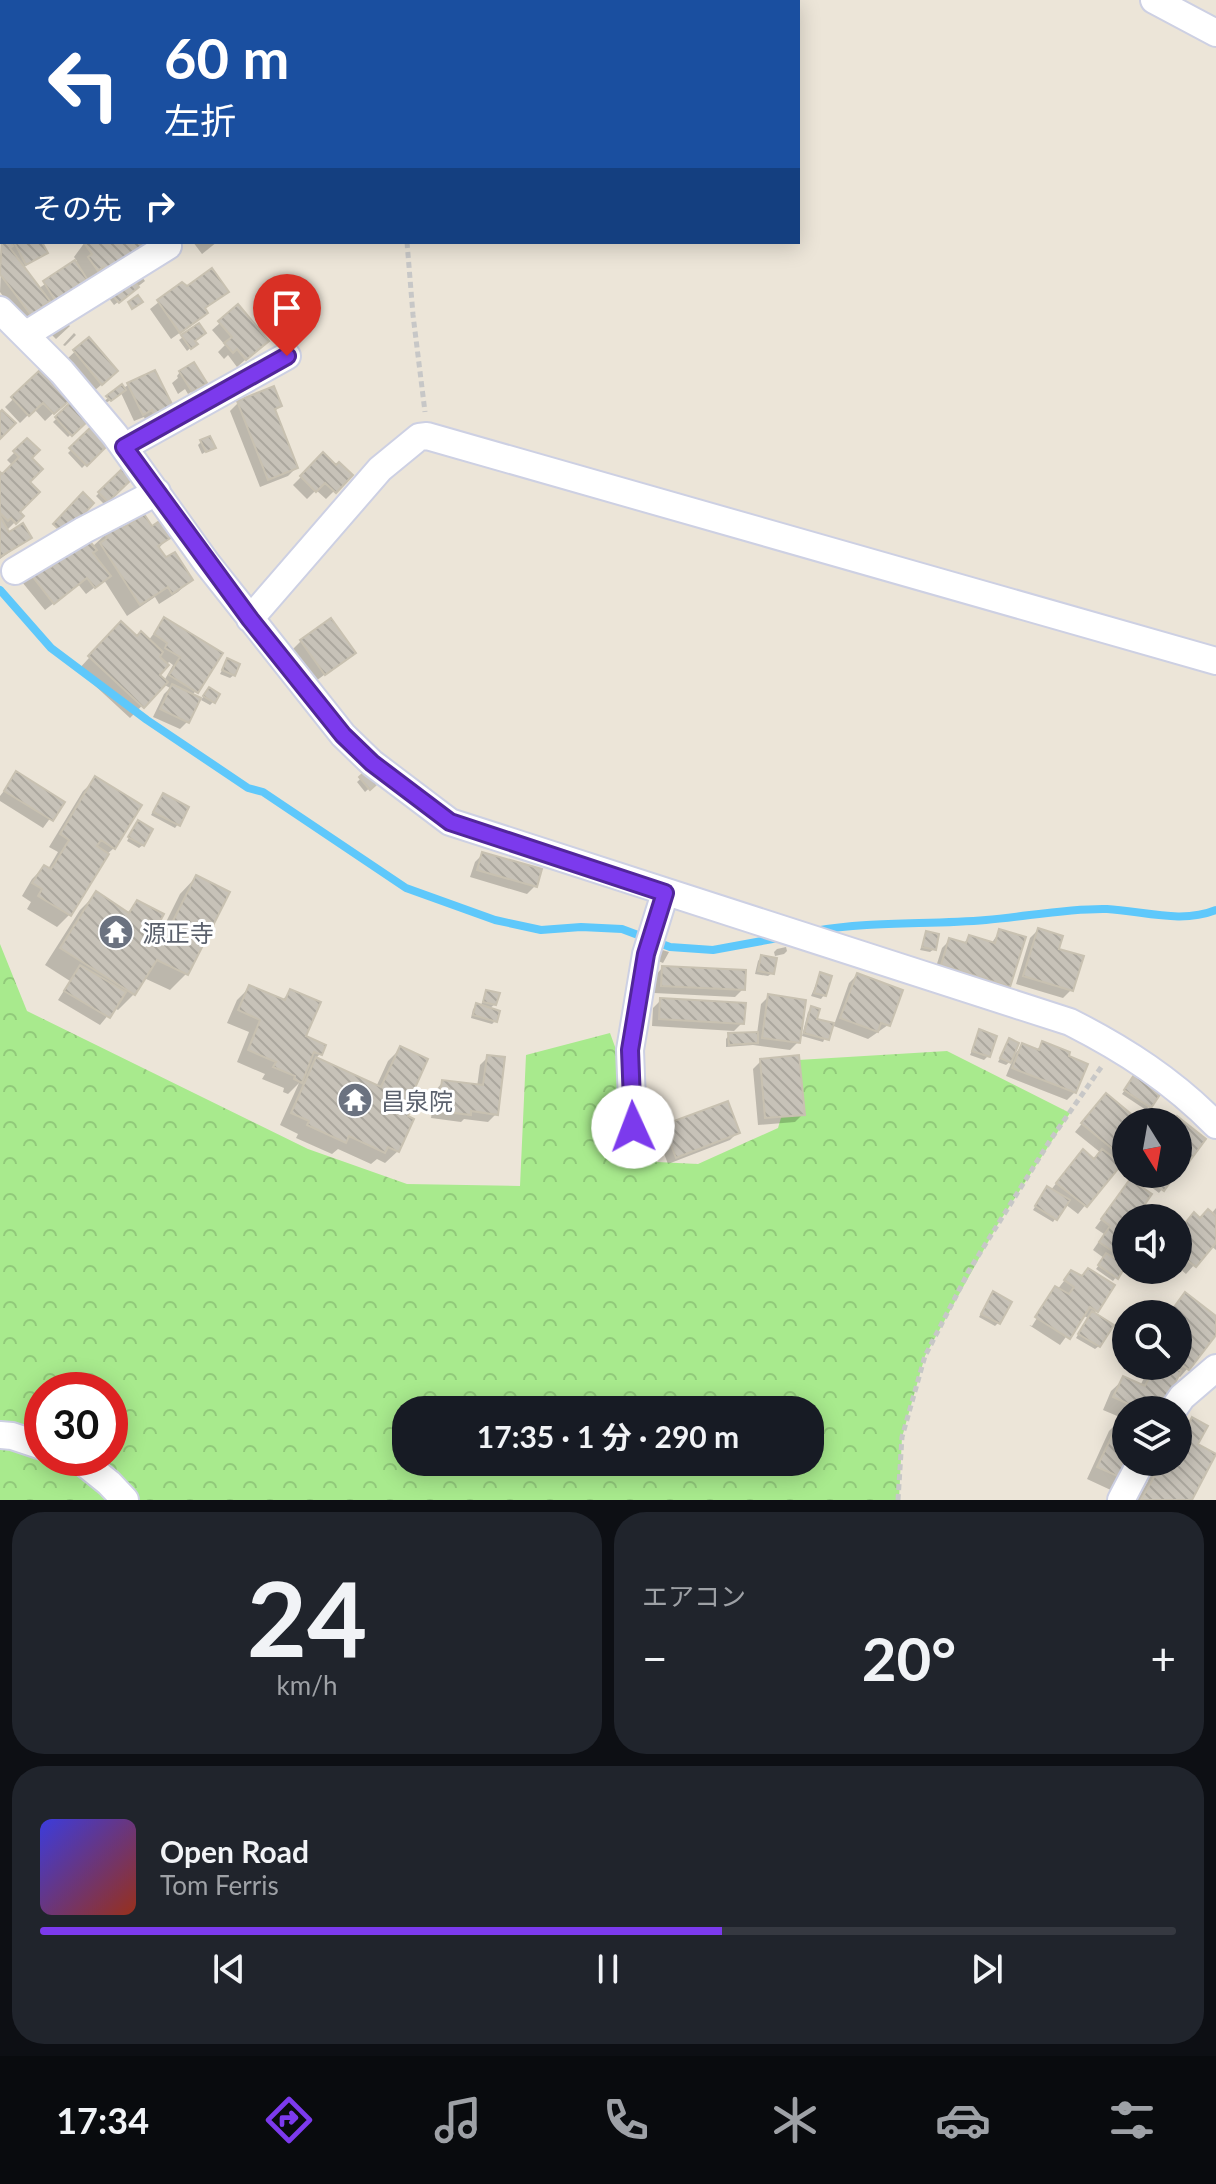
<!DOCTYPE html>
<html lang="ja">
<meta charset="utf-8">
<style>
body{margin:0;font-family:Lato,"Noto Sans JP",sans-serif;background:#20242c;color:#f1f3f6;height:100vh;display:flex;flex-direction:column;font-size:30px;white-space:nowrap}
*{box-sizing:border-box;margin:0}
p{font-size:26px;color:#9ea1a6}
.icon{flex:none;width:44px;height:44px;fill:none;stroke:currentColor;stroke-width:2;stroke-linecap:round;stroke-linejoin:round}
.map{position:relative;height:1500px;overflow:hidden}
.panel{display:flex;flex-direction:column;gap:12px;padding:12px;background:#0d0f14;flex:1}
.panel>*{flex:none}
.banner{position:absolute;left:0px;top:0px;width:800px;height:244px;box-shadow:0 4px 20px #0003;background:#1a4fa0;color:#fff;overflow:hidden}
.needle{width:52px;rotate:169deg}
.tools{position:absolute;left:1112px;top:1108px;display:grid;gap:16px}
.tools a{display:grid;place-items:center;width:80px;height:80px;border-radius:50%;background:#171b24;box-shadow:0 4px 20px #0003;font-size:40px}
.speed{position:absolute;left:24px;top:1372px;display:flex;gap:16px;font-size:40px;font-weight:700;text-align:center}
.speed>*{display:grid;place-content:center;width:104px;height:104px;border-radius:50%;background:#171b24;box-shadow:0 4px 20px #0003;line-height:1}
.speed .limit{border:12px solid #d22;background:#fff;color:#111}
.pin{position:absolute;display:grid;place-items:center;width:68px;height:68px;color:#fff;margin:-82px -34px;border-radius:50% 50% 50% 0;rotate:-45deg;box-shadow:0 0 8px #0007}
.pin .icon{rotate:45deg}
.me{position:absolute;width:88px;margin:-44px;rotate:358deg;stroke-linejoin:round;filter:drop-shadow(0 0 6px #0008)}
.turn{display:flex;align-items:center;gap:28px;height:168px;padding:0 32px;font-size:36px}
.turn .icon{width:104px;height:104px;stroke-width:2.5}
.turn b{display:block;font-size:56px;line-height:68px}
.then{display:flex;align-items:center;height:76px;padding:0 32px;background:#0003;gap:16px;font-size:30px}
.big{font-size:60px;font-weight:700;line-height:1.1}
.panel .card{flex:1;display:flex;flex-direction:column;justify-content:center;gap:12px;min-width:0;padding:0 28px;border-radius:32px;background:#20242c}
.panel .dial{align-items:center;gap:0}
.dial b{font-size:104px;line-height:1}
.song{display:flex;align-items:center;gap:24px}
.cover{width:96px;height:96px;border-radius:12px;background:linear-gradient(135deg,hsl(240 70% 55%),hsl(10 70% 35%))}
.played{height:8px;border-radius:4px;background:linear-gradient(90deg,#7c3aed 60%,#363941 60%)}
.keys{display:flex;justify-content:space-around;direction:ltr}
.heat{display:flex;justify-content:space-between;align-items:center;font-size:44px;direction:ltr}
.panel .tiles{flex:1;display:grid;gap:12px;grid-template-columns:1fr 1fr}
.card:last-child{grid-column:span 2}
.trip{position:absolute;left:392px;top:1396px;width:432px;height:80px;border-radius:32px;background:#171b24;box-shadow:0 4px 20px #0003;font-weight:700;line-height:80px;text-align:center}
.tabs{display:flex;height:128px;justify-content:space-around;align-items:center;background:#090b0e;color:#9ea1a6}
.tabs .icon{width:56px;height:56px}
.tabs .active{color:#7c3aed}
.tabs b{font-size:36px;color:#f1f3f6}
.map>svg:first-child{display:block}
.forest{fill:url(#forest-crowns);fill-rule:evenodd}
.shadow{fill:#0003;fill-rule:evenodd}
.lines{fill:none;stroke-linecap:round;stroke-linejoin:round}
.stream{stroke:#5ec8fb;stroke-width:8}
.building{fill:url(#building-back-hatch);stroke:#c8c1b1;stroke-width:2}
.street-casing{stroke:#cdd0e3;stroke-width:30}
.path{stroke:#c7c7c7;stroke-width:5;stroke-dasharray:6 4;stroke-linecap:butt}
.street{stroke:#fff;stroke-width:26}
.route-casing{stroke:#51269a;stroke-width:20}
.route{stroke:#7c3aed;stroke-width:14}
.labels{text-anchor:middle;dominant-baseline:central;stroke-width:6;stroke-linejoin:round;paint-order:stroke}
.worship-label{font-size:24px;fill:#5b616d;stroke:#fff;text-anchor:start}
</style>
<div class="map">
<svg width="1216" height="1500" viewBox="0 0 1216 1500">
<defs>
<pattern id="forest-crowns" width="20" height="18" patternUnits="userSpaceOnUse" patternTransform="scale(2)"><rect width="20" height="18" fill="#a8ea8d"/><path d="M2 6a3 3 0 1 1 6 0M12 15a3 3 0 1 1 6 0" fill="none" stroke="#91c97a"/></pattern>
<pattern id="building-back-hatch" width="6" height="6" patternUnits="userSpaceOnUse" patternTransform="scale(2)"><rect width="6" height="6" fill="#c7c2b8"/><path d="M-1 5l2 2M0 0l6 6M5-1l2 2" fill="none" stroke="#aba79e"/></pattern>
</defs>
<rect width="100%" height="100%" fill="#ece5d8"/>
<path class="forest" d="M0,944l27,67 281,138 99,35 113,2 6,-131 84,-22 47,129 41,2 80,-36 20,-68 149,-9 123,62 -72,111 -73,132 -23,81 -3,63h-899zM42,1390h68v68h-68zM406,1410h404v52h-404z"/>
<path class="shadow" d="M0,0l3,2 -3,48z
M105,0v2l-67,-1 1,-1z
M2,165v51l-2,1v-50z
M2,239v3h38l5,10 -22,16 15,21 39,-28 -3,-4 11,-15h73l-64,41 -4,-5 -5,4 -1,-2 -37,26 -2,-3 -23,19 -22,-30z
M193,242h24l-15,12z
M142,277l3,4 -31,24 -6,-8z
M182,284l36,15 -15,10 3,4 -8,7 -27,19 -21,-30z
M63,319l7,7 -14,13 -7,-7z
M220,323l39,25 -22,19 -9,-12 -4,4 -6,-7 7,-7 -13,-15z
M74,333l2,2 -11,11 -2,-1z
M183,337l12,7 -8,7 -8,-11z
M88,339l20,40 -14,12 -28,-31z
M41,372l26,28 -22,21 -11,-12 -14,14 -15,-16z
M180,372l21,14 -13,8 -3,-5 -7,5 -6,-11 6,-5 -1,-2z
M128,385l43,21 -25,16 -2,-5 -10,4 -13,-28 -15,10 -2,-2z
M238,403l42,3 -6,6 22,56 -8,8 -28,11 -30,-76z
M72,404l15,15 -19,18 -15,-15z
M91,430l15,14 -24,24 -14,-15z
M27,440l2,18 -2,24 -10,30 4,4 -15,15 2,3 21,4 -29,21v-85l2,3 11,-11 -6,-6z
M201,442l12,5 -11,7 -4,-9z
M323,455l13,13 14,7 -24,24 -10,-9 -9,9 -14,-14z
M123,470l7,8 -26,26 -8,-8z
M151,529l18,8 -11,12 7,11 26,20 -13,12 -19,12 -4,-7 -28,19 -23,-36 -18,14 -8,-10 -33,26 -23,-28 8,-8 21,-4 3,-3 -4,-5 42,-15 14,-13z
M164,620l56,34 -28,42 -4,25 -8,8 -27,-12 11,-23 6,-6 -7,-4 -33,34 -52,-48 31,-34 39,5zM169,662l4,3 -9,16 -7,-6z
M301,641l52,12 -37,28 -23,-32z
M227,661l7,14 -4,3 -10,-4z
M206,693l7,9 -3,3 -9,-5z
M368,772l8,10 -11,10 -8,-10z
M17,774l45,28 -19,26 -43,-27v-5z
M96,779l18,69 -9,8 -36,59 -12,12 -30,-18 4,-7 -9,-6 10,-17 12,-12 4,2 10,-17 -9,-5 34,-56z
M160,799l18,25 -3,4 -24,-13z
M135,826l8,19 -4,3 -12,-7z
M483,854l52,32 -8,8 -57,-17 5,-15z
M196,877l-10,97 -16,16 -26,-12 -10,16 -16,16 -4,-2 -14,17 -42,-25 12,-19 -25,-16 35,-55 16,-16 31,19 11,-11 15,27 7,5 20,-40z
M1038,930l18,20 15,40 -8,8 -47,-14 14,-46z
M1000,931l9,55 -8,8 -67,-21 8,-25 8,-8 13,4 7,-7 21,7z
M927,933l7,16 -4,3 -10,-2z
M786,947l1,4 -3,3 -9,2 -1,-4 3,-3z
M659,949l10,3 -6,11 -10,-4z
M761,957l11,16 -4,3 -13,-2 3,-13z
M662,968l81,21 -8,8 -81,-4 1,-17z
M820,975l4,20 -3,4 -10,-3z
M857,975l31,50 -20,14 -37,-14 -8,17 -21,-6 6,-24 4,-3 3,11 19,5 15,-42z
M250,987l31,14 10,-9 12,46 17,16 -5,5 61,28 12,-26 12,-12 8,51 -10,51 -13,12 -8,-4 -6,5 -33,-15 -6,5 -36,-16 2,-4 -18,-9 19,-42 -11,11 -5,-2 1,-4 -22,-9 3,-5 -28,-12 12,-30 -22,-9 10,-23z
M487,992l8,12 -6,5 6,12 -3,3 -21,-6 2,-9 4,-3 3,1z
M769,996l29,46 -8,8 -37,-5 -27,2v-8l3,-4 28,-1 4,-30z
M661,1000l81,23 -8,8 -82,-5 1,-18z
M980,1032l8,24 -4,4 -14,-5z
M1009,1041l3,16 10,-11 13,5 8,-7 32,48 -8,8 -61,-24 7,-17 -7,6 -8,-3z
M488,1057l8,57 -8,8 -24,-3 -3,3 -30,-4 4,-27 7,-8 35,4 3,-22z
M761,1061l42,53 -8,8 -37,3 -5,-56z
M1131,1081l28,13 -13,16 -24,-16z
M1099,1103l37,17 15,2h-25v43l-5,5 -4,-3 -39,47 -13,-10 -12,18 -20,-12 11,-18 6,-1 25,-31h18l8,-7 -26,-21z
M665,1127l73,5 -8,8 -62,24 -11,-29z
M1154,1174h4l4,15 -3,4 -13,-10z
M1130,1181l6,32 7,5h-17v34l-9,10 -1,15 -3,4 -17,-12 8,-11 -11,-8 11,-16 -9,-6z
M1216,1208v42l-5,-4 -25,28 -8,-7v-34l33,-19z
M1071,1272l9,6 16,33 -3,3 6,32 -4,3 -19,-11 12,-20 -6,-3 -22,30 -31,-20 3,1 20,-32h-3l6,-6 2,2z
M990,1297l8,26 -3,3 -16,-9z
M1182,1300l34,18v14l-29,37 -7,8 -3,-2 -17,35h-34v52l-11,30 -28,-13 22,-48 13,-13 -19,-8 8,-19 13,-12 16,7 6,-12 9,-8h23v-52h-7z
M1193,1420l2,25 -5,55h-53l11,-19 -9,-5 7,-14h32v-30z"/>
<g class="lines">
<path class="stream" d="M0,590l51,58 96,72 101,68 15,4 143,96 89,32 46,10 40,-3 41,2 48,18 43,3 65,-12
M815,931c56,-10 114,-6 171,-11 39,-3 81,-12 121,-11 36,2 75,15 109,1"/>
</g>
<path class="building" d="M41,0h67v1l-68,1z
M2,86v59l-2,1v-59z
M2,163v54l-2,-53z
M2,237v5h8l3,4 -3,2 40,53 -19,14 -31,-41z
M14,242h28l6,11 -22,12z
M87,242h72l-52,31 -4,-6 -5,4 -10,-14 4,-3 -7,-10z
M75,260l12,19 -32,21 -12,-19z
M212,268l17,24 -24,16 3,5 -28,20 -23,-33 25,-18 5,4z
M131,277l8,10 -20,16 -9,-10z
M138,295l5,7 -11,7 -4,-7z
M238,304l31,37 -23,19 -9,-11 -4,4 -9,-10 8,-6 -14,-16z
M199,323l7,10 -11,8 3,3 -7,5 -10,-14z
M89,337l29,34 -16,14 -29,-35z
M194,362l13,21 -15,9 -13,-21z
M41,369l29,31 -16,14 -11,-11 -14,13 -18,-19z
M155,370l18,36 -19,9 -2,-5 -9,5 -16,-32z
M122,384l4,6 -15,11 -5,-5z
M274,386l8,20 -7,3 23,59 -30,12 -31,-79z
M72,401l18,18 -18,17 -17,-19z
M2,410l14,13 -16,16v-27z
M91,427l18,17 -22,22 -18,-18z
M210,436l6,12 -10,4 -6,-12z
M27,438l13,12 -8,8 11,11 -13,13 10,10 -20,20 4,4 -8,8 -5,-6 -3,3 -8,-8v-41l2,2 17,-17 -6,-6z
M323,452l13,13 3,-3 14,13 -17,18 -11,-10 -9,9 -16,-16z
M123,468l10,10 -25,24 -10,-10z
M83,492l11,11 -29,32 -12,-11z
M144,514l8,12 9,-6 11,17 -14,9 8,11 9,-5 18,28 -21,14 -4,-7 -28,18 -40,-62 7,-5 -3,-6 17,-10 3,5z
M0,516l9,16 14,-9 9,15 -32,19z
M87,538l10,12 -4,3 18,23 -16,12 -8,-10 -33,26 -25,-32 16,-13 6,8 11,-8 -5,-6z
M164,617l59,36 -25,40 -29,-18 11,-18 -15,-9 2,-5 -13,-9z
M331,618l25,35 -31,22 -25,-35z
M121,621l16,15 4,-5 22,21 -3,5 9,8 -9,10 8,7 -24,26 -56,-52z
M227,658l13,6 -5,12 -13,-6z
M172,684l29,14 -12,25 -29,-14z
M209,687l11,7 -5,9 -12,-7z
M368,769l11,13 -9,8 -11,-13z
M16,771l49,31 -12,19 -49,-30z
M95,776l47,29 -27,44 -14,-9 -4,6 12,8 -38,62 -33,-20 4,-7 -10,-6 12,-18 7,4 18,-29 -9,-6z
M163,793l26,14 -9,19 -27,-14z
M138,820l15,9 -9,17 -16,-9z
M482,852l60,17 -5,18 -60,-17z
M196,875l34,17 -42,83 -31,-15 -22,35 -75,-47 36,-57 33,22 8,-13 27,14 -8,15 10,6z
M1038,928l25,8 -4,13 25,7 -11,35 -50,-15z
M999,929l27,8 -16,50 -69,-22 8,-27 17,5 3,-8 26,8z
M926,931l13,3 -3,16 -14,-3z
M761,955l16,3 -3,16 -16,-3z
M80,965l46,27 -16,26 -46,-27z
M662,966l84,4 -1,20 -84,-4z
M820,972l12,4 -6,20 -12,-3z
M857,973l46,17 -13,36 -9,-3 -3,9 -38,-14z
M249,985l36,15 5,-11 31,13 -15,34 20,9 -4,10 -8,-3 -12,31 -8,-4 1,-3 -22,-9 3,-5 -28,-12 12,-30 -22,-10z
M486,990l14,3 -4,12 -13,-3z
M768,994l38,6 -6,43 -38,-5z
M660,998l86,5 -2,21 -85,-5z
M476,1003l24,8 -3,11 -24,-7z
M811,1006l9,3 -3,10 17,4 -5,17 -25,-7z
M979,1029l18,7 -7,21 -18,-6z
M758,1032v11l-29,2 -1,-12z
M1009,1038l10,5 -8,20 -11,-5z
M1042,1041l28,11 -1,4 19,8 -12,29 -64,-25 10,-25 17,7z
M400,1046l28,13 -18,40 4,2 -6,15 6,3 -15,33 -11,-5 -3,6 -36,-17 -3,7 -39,-18 2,-4 -18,-8 25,-56 65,30z
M487,1055l18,2 -7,58 -27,-4v4l-33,-4 4,-31 41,5z
M799,1055l6,60 -40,3 -5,-59z
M1134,1075l27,18 -10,15 -27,-18z
M1106,1093l30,25 5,-6 13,10h-28v38l-45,-37z
M728,1101l12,32 -64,25 -13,-33z
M1177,1116l29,23 -23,31 -5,-4v-44h-5z
M1083,1149l11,10 8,-10 20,15 -35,43 -31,-24z
M1152,1174h9l10,7 -7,10 -16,-12z
M1130,1179l22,15 -13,19 8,5h-21v37l-2,4 -25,-17 11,-16 -9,-7z
M1047,1186l23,14 -13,20 -22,-14z
M1208,1209l8,7v27l-20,24 -18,-14v-21l16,-20 6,6z
M1106,1253l20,12 -8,14 -20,-14z
M1088,1268l27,17 -17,27 -8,-5 -20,32 -35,-22 20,-31 14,8 5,-7 -10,-7 7,-10 11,6z
M993,1291l19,11 -12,22 -19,-10z
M1185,1292l31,24v19l-27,35 -11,-8v-48h-9z
M1092,1311l22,14 -14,22 -22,-13z
M1155,1366h16l10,5 -19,39h-31l2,-4 -20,-9 10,-21 22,10z
M1121,1417l5,2v43h12l-9,19 -32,-14z
M1192,1417l16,9 -10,18 18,10 -24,46h-51l18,-32 -9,-6h28v-33l6,4z"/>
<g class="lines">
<defs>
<path id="street" d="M16,0l1,2
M1154,0l62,33
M0,310l62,62 53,63 91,127 137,173 29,28 78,59 620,200c55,28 103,59 146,103
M25,335l143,-89
M124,447l163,-91
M15,571l69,-41 73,-38
M250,619l130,-150 39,-32 8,-1 789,225
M633,1127l-3,-77 16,-96 19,-61
M1173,1410l9,-13 34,-29
M0,1435l12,1 30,10
M78,1458l31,25 16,17
M1121,1500l20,-38"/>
</defs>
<use href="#street" class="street-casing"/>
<path class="path" d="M378,0l1,2
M407,242l6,73 12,97
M898,1500l4,-63 23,-81 45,-87 81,-130 51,-73"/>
<use href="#street" class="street"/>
</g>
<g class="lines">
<defs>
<path id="route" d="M287,356l-163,91 126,172 93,116 29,28 78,59 215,71 -19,61 -16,96 3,77"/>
</defs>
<use href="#route" class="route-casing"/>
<use href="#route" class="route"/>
</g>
<defs>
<symbol id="temple-disc" viewBox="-11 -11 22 22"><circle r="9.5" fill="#6b7280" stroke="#fff"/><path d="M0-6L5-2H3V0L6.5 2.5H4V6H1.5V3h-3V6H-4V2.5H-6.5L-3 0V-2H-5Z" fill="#fff"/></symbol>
</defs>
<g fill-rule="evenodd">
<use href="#temple-disc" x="96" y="912" width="40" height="40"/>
<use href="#temple-disc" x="335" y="1080" width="40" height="40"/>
</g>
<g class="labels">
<g class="worship-label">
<text x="142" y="932">源正寺</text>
<text x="381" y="1100">昌泉院</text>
</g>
</g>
</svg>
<div class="tools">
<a><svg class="needle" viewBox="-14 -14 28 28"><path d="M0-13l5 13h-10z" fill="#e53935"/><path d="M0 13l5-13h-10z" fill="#9ea1a6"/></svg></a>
<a><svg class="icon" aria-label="sound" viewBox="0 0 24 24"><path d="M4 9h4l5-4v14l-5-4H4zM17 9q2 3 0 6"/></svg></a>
<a><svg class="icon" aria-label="search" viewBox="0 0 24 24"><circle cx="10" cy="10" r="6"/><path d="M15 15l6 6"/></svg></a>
<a><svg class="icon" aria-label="layers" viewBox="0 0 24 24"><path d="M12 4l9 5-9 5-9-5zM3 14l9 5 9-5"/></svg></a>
</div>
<div class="speed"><div class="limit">30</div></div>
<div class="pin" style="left:287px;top:356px;background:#d93025"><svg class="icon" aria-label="arrive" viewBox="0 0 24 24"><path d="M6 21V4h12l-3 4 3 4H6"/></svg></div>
<svg class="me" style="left:633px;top:1127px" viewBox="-20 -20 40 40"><circle r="19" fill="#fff"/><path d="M0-13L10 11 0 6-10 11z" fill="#7c3aed"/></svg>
<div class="trip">17:35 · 1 分 · 290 m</div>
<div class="banner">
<div class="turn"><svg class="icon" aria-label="left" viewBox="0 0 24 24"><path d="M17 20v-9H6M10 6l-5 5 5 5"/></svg><div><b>60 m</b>左折</div></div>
<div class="then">その先<svg class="icon" aria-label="right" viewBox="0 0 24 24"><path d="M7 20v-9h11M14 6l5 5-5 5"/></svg></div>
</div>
</div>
<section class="panel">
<div class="tiles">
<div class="card dial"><b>24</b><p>km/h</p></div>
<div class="card"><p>エアコン</p>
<div class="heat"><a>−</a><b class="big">20°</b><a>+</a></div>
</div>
<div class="card">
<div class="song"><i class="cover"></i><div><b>Open Road</b><p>Tom Ferris</p></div></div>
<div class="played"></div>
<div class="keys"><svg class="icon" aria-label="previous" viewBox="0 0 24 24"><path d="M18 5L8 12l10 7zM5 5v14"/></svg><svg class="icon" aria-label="pause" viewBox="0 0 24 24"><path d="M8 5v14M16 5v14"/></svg><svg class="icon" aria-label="next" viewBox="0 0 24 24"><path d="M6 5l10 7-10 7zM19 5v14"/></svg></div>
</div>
</div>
</section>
<nav class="tabs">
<b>17:34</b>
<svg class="icon active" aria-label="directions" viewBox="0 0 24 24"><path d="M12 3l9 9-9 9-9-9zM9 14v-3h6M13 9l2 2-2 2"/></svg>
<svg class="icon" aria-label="music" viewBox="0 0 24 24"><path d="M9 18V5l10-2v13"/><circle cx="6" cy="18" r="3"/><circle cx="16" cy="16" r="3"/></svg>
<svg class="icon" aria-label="phone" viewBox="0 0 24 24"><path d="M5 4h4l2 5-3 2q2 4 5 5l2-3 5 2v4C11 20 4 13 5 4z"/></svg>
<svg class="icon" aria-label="climate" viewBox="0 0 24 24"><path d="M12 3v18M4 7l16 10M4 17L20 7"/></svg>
<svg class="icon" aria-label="car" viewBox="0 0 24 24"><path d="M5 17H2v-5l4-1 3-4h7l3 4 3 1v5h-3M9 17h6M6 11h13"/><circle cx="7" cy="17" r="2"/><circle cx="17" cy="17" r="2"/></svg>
<svg class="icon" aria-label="filters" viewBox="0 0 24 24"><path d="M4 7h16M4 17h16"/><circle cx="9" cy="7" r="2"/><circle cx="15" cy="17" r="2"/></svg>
</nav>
